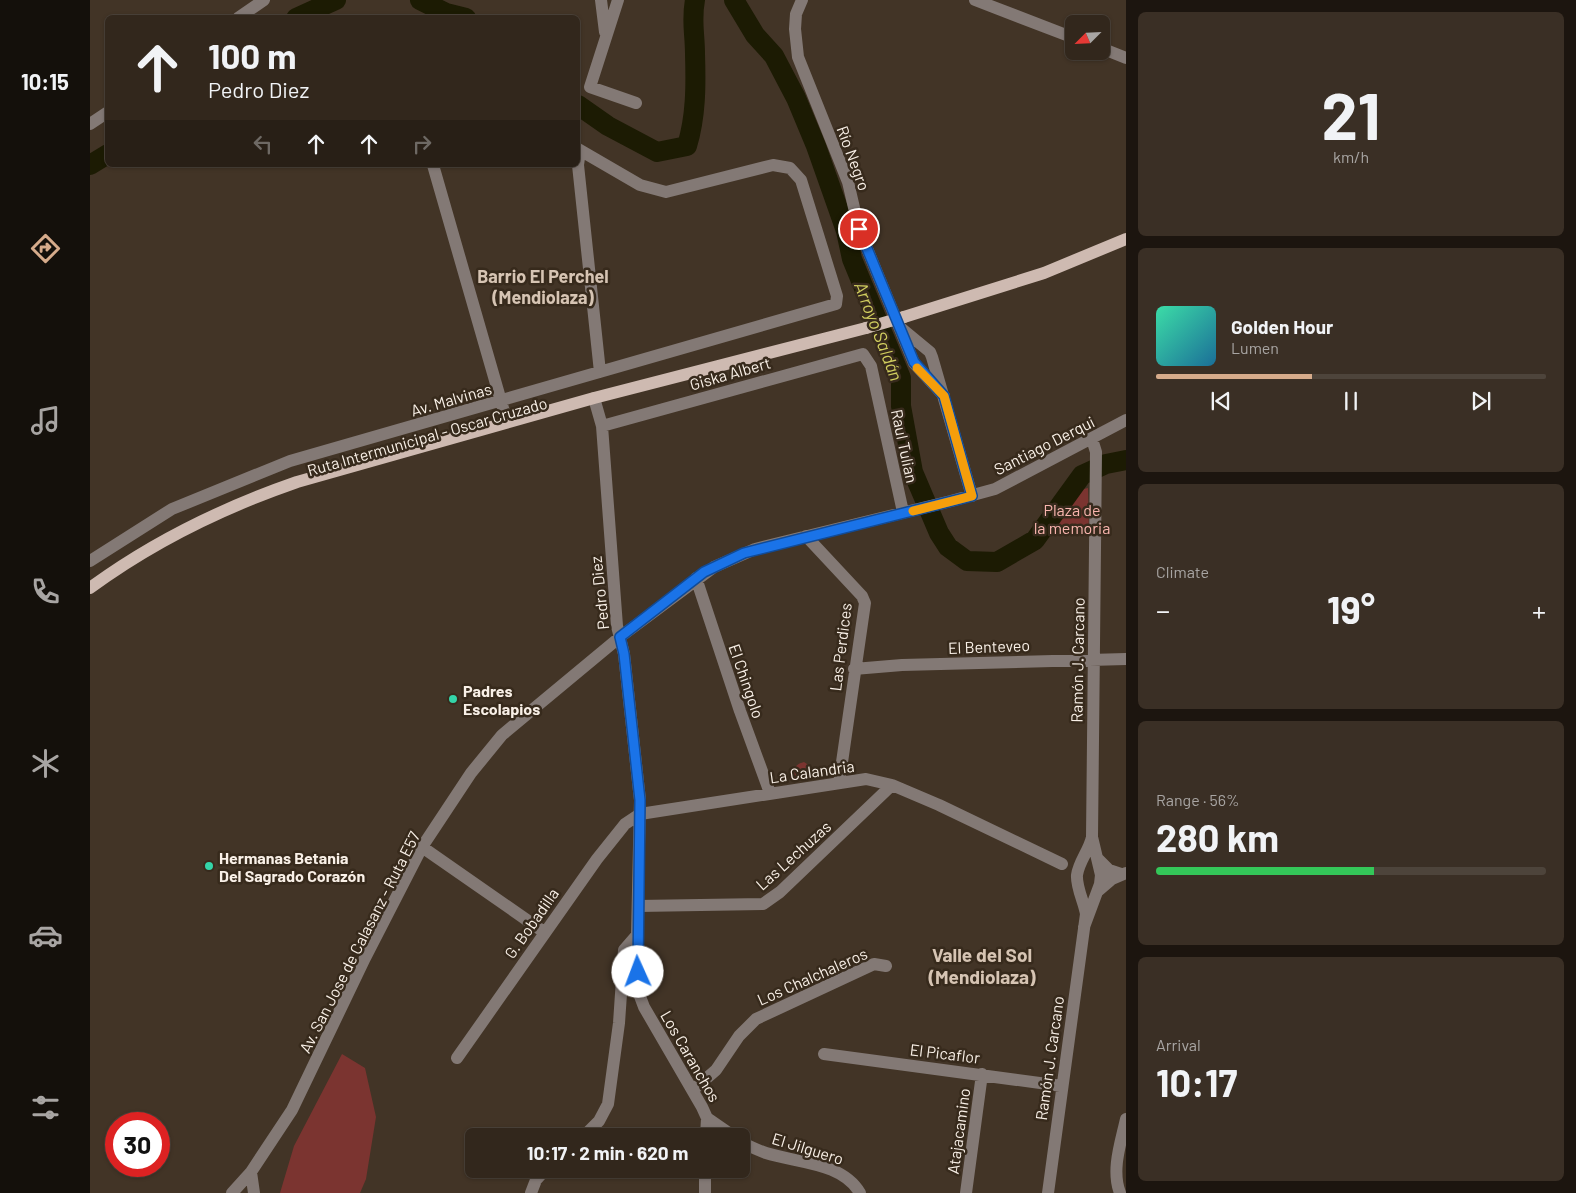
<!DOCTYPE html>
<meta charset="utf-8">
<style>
body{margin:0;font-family:Barlow,sans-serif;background:#3a2f25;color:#f1f3f6;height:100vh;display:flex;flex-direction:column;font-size:19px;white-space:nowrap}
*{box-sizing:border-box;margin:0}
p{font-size:16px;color:#a8a5a3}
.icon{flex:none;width:28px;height:28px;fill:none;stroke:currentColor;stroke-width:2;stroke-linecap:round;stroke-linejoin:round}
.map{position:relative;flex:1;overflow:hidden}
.sheet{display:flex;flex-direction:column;gap:12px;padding:12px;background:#1c150f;width:450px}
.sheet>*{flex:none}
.guide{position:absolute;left:15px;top:15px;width:475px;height:152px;border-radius:8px;box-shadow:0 1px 4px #0004,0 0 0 1px #4d443b;background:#32271c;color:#f1f3f6;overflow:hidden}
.needle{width:32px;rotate:246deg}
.buttons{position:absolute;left:975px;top:15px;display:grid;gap:10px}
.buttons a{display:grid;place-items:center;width:45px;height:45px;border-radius:8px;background:#32271c;box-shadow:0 1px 4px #0004,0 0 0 1px #4d443b;font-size:25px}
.speed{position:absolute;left:15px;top:1112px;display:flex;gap:10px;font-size:25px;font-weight:700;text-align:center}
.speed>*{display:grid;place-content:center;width:65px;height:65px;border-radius:50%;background:#32271c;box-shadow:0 1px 4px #0004,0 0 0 1px #4d443b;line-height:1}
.speed .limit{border:8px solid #d22;background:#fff;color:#111}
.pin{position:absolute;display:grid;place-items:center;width:42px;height:42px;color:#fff;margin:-21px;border:2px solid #fff;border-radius:50%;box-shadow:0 1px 5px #0007}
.me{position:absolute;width:55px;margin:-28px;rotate:358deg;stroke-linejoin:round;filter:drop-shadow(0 0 4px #0008)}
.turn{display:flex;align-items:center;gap:18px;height:105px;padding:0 20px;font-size:22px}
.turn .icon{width:65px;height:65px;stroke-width:2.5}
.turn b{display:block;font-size:35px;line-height:42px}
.lanes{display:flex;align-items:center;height:48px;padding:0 20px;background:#0003;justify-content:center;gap:25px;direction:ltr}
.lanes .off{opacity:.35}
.big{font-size:38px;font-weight:700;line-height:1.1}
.sheet .tile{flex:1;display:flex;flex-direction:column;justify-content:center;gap:8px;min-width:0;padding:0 18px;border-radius:8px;background:#3a2f25}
.sheet .dial{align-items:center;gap:0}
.dial b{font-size:65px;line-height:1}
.song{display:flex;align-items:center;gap:15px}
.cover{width:60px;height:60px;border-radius:8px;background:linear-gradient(135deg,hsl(160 70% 55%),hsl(200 70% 35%))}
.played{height:5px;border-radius:2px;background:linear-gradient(90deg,#d6ab8b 40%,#4d443b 40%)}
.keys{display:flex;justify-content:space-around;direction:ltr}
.heat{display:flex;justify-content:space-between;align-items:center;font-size:28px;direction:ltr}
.charge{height:8px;border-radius:4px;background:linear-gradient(90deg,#34c759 56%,#4d443b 0)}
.trip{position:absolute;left:375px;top:1128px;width:285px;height:50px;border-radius:8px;background:#32271c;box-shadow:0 1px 4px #0004,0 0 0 1px #4d443b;font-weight:700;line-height:50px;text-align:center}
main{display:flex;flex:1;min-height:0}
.tabs{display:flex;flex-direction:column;width:90px;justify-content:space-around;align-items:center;background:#14100b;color:#a8a5a3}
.tabs .icon{width:35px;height:35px}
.tabs .on{color:#d6ab8b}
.tabs b{font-size:22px;color:#f1f3f6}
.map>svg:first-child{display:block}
.green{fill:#7b3430}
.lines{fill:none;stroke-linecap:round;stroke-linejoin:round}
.river{stroke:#1c1b03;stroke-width:20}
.minor{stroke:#837975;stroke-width:12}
.major{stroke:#cebab1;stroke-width:12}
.major-bridge{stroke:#cebab1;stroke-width:12}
.route-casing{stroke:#114b97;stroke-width:12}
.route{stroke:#1a73e8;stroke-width:9}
.slow{stroke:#f59e0b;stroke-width:9}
.poi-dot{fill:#34d4a8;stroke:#372a1c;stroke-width:2}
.labels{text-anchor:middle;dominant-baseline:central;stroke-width:5;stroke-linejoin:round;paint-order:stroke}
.street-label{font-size:16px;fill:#f9f0e7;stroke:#372a1c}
.park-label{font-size:16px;fill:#f9b5ae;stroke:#372a1c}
.poi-label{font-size:16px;font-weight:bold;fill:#f9f0e7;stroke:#372a1c;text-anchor:start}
.neighbourhood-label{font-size:18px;font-weight:bold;fill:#d6c4b3;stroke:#372a1c}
.water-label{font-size:18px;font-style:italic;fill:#d1ce5f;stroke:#372a1c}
.quarter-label{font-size:19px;font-weight:bold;fill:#d6c4b3;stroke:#372a1c}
</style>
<main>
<nav class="tabs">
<b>10:15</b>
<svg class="icon on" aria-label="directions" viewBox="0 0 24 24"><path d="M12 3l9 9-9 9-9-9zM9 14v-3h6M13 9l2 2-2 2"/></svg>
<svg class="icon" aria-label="music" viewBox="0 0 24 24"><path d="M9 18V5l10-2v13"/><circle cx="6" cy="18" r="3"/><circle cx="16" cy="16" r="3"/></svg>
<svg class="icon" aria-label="phone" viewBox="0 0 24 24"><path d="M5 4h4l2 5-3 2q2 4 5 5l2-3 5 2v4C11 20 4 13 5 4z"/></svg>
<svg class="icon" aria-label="climate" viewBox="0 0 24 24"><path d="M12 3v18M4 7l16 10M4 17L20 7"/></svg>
<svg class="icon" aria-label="car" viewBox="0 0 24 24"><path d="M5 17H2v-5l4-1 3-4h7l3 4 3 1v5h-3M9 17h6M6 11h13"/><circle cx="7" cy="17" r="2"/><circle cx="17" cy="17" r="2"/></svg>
<svg class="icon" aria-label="filters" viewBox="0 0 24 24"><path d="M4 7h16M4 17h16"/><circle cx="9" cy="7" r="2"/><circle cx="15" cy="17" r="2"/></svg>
</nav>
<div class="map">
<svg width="1036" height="1193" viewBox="0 0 1036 1193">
<rect width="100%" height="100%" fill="#423426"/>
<path class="green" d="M998,488l1,48 -48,-1 29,-43z
M714,762l6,4 2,5h-8l7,6 -8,4 -9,-6c0,-8 2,-11 10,-13z
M252,1054l23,14 11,49 -10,62 -6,14h-80l14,-47z"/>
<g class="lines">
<path class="river" d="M330,0l26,13 20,5
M644,0l21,35 19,21 22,42 20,48 30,85 6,28 49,119v28l12,66 26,61 9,14 19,14 30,1 38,-22 47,-65 24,-11 20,-4
M206,18l40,-18
M488,105l30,21 49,26 30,-6c9,-30 9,-60 8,-92 0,-21 -4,-33 0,-54
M0,165l18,-11"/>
<path class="minor" d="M511,0l4,32
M528,0l-28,87 46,16
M712,0l-6,14 -1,15 3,28 50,125 11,47 55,134 30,33
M885,0l99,38
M148,18l26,-18
M1011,48l25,10
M0,124l18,-12
M490,151l-2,14 22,207
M343,165l74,257
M811,328l29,24 2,5 40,139
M504,398l8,28 15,200 7,28 16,146 -3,135 1,56 6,16 58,100 5,11 -1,18
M512,426l261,-72 8,12 32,146
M1002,439l4,13 -4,385
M716,536l56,60 3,7 -26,180
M0,561l82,-52 118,-48 546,-157 1,-8 -36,-116 -11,-12 -17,-3 -107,27 -26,-7 -62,-36
M606,578l44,133 30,82
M764,669l48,-4 224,-6
M332,847l122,85
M1007,858l12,12 12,4
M1008,891l14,-12 14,-6
M548,906l125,-2 17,-12 112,-107
M734,1054l238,32
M367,1058l140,-199 28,-35 15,-10 226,-35 26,6 47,20 123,59
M603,1090l23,-20 23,-34 17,-17 118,-55 12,2
M617,1118l26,18
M494,1136l15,-15 9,-17 11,-81 5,-73 13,-15
M651,1142c8,4 16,8 25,11 31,10 76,9 94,40
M161,1172l3,21
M142,1193l19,-21 41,-62 73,-152 57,-111 49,-74 31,-38 118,-98 94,-70 41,-18 196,-48 44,-12 131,-69
M441,1193l5,-13 10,-11
M615,1193v-24
M876,1193l16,-119
M958,1193l38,-279c-2,-12 -10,-27 -9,-39 2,-14 12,-24 15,-38l9,38 -1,9 -16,43
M1030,1193c-9,-23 1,-51 6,-74"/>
<path class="major" d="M814,317l140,-44 82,-34
M0,588c64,-47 132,-80 207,-106l297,-84 272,-70"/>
<path class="major-bridge" d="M776,328l38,-11"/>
</g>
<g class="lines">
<defs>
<path id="route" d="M548,972l2,-172 -16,-146 -4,-17 84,-65 40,-19 228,-57 -28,-100 -30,-34 -55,-133"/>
</defs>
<use href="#route" class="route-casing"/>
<use href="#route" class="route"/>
<path class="slow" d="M823,511l59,-15 -28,-100 -27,-28"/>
</g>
<g class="poi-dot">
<circle cx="363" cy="699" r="5"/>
<circle cx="119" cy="866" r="5"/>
</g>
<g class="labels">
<g class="street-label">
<text transform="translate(764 158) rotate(70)">Río Negro</text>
<text transform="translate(640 373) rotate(-16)">Giska Albert</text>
<text transform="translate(361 399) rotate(-16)">Av. Malvinas</text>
<text transform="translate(337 436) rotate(-16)">Ruta Intermunicipal - Oscar Cruzado</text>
<text transform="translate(954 445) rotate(-27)">Santiago Derqui</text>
<text transform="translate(815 446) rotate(78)">Raul Tulian</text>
<text transform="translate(509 593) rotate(-96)">Pedro Diez</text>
<text transform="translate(899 646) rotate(-2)">El Benteveo</text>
<text transform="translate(750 647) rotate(-83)">Las Perdices</text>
<text transform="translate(987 660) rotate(-89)">Ramón J. Carcano</text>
<text transform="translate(657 681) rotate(71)">El Chingolo</text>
<text transform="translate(722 771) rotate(-8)">La Calandria</text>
<text transform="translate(703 855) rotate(-42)">Las Lechuzas</text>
<text transform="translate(441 923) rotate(-55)">G. Bobadilla</text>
<text transform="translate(269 942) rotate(-63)">Av. San Jose de Calasanz - Ruta E57</text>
<text transform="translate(722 976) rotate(-24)">Los Chalchaleros</text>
<text transform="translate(855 1053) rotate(7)">El Picaflor</text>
<text transform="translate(601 1056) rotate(60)">Los Caranchos</text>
<text transform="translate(959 1058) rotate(-82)">Ramón J. Carcano</text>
<text transform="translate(868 1131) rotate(-82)">Atajacamino</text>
<text transform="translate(718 1148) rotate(17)">El Jilguero</text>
</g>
<g class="park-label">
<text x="982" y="509">Plaza de<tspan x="982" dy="18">la memoria</tspan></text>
</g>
<g class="poi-label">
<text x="373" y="690">Padres<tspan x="373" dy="18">Escolapios</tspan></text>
<text x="129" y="857">Hermanas Betania<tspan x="129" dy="18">Del Sagrado Corazón</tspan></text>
</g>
<g class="neighbourhood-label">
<text x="453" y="276">Barrio El Perchel<tspan x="453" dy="21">(Mendiolaza)</tspan></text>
</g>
<g class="water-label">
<text transform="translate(789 331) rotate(69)">Arroyo Saldán</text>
</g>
<g class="quarter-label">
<text x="892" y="954">Valle del Sol<tspan x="892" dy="22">(Mendiolaza)</tspan></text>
</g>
</g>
</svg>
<div class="buttons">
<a><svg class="needle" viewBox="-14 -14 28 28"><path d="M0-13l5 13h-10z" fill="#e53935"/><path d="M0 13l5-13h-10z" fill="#a8a5a3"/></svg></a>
</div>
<div class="speed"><div class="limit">30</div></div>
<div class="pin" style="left:769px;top:229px;background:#d93025"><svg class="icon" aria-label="arrive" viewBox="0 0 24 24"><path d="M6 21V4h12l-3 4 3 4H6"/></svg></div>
<svg class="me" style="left:548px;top:972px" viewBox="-20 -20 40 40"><circle r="19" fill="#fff"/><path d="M0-13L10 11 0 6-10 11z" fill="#1a73e8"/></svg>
<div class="trip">10:17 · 2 min · 620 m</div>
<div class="guide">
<div class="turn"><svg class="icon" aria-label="ahead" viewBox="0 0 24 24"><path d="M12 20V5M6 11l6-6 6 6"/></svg><div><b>100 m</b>Pedro Diez</div></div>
<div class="lanes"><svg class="icon off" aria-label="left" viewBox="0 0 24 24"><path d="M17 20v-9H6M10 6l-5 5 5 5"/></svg><svg class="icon" aria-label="ahead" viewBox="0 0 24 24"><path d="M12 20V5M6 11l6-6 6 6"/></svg><svg class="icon" aria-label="ahead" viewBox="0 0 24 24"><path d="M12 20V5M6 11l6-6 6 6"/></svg><svg class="icon off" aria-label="right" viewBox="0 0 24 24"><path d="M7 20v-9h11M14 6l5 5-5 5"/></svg></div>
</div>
</div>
<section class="sheet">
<div class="tile dial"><b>21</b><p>km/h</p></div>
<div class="tile">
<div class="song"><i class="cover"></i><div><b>Golden Hour</b><p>Lumen</p></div></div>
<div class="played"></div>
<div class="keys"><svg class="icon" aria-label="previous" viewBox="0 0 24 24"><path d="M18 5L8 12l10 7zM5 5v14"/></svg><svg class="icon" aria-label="pause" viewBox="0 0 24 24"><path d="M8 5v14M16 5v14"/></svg><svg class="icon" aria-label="next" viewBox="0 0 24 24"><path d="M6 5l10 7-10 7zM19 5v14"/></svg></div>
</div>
<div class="tile"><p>Climate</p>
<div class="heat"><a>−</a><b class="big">19°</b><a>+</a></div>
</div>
<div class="tile"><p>Range · 56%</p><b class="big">280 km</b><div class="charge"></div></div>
<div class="tile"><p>Arrival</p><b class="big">10:17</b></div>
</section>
</main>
